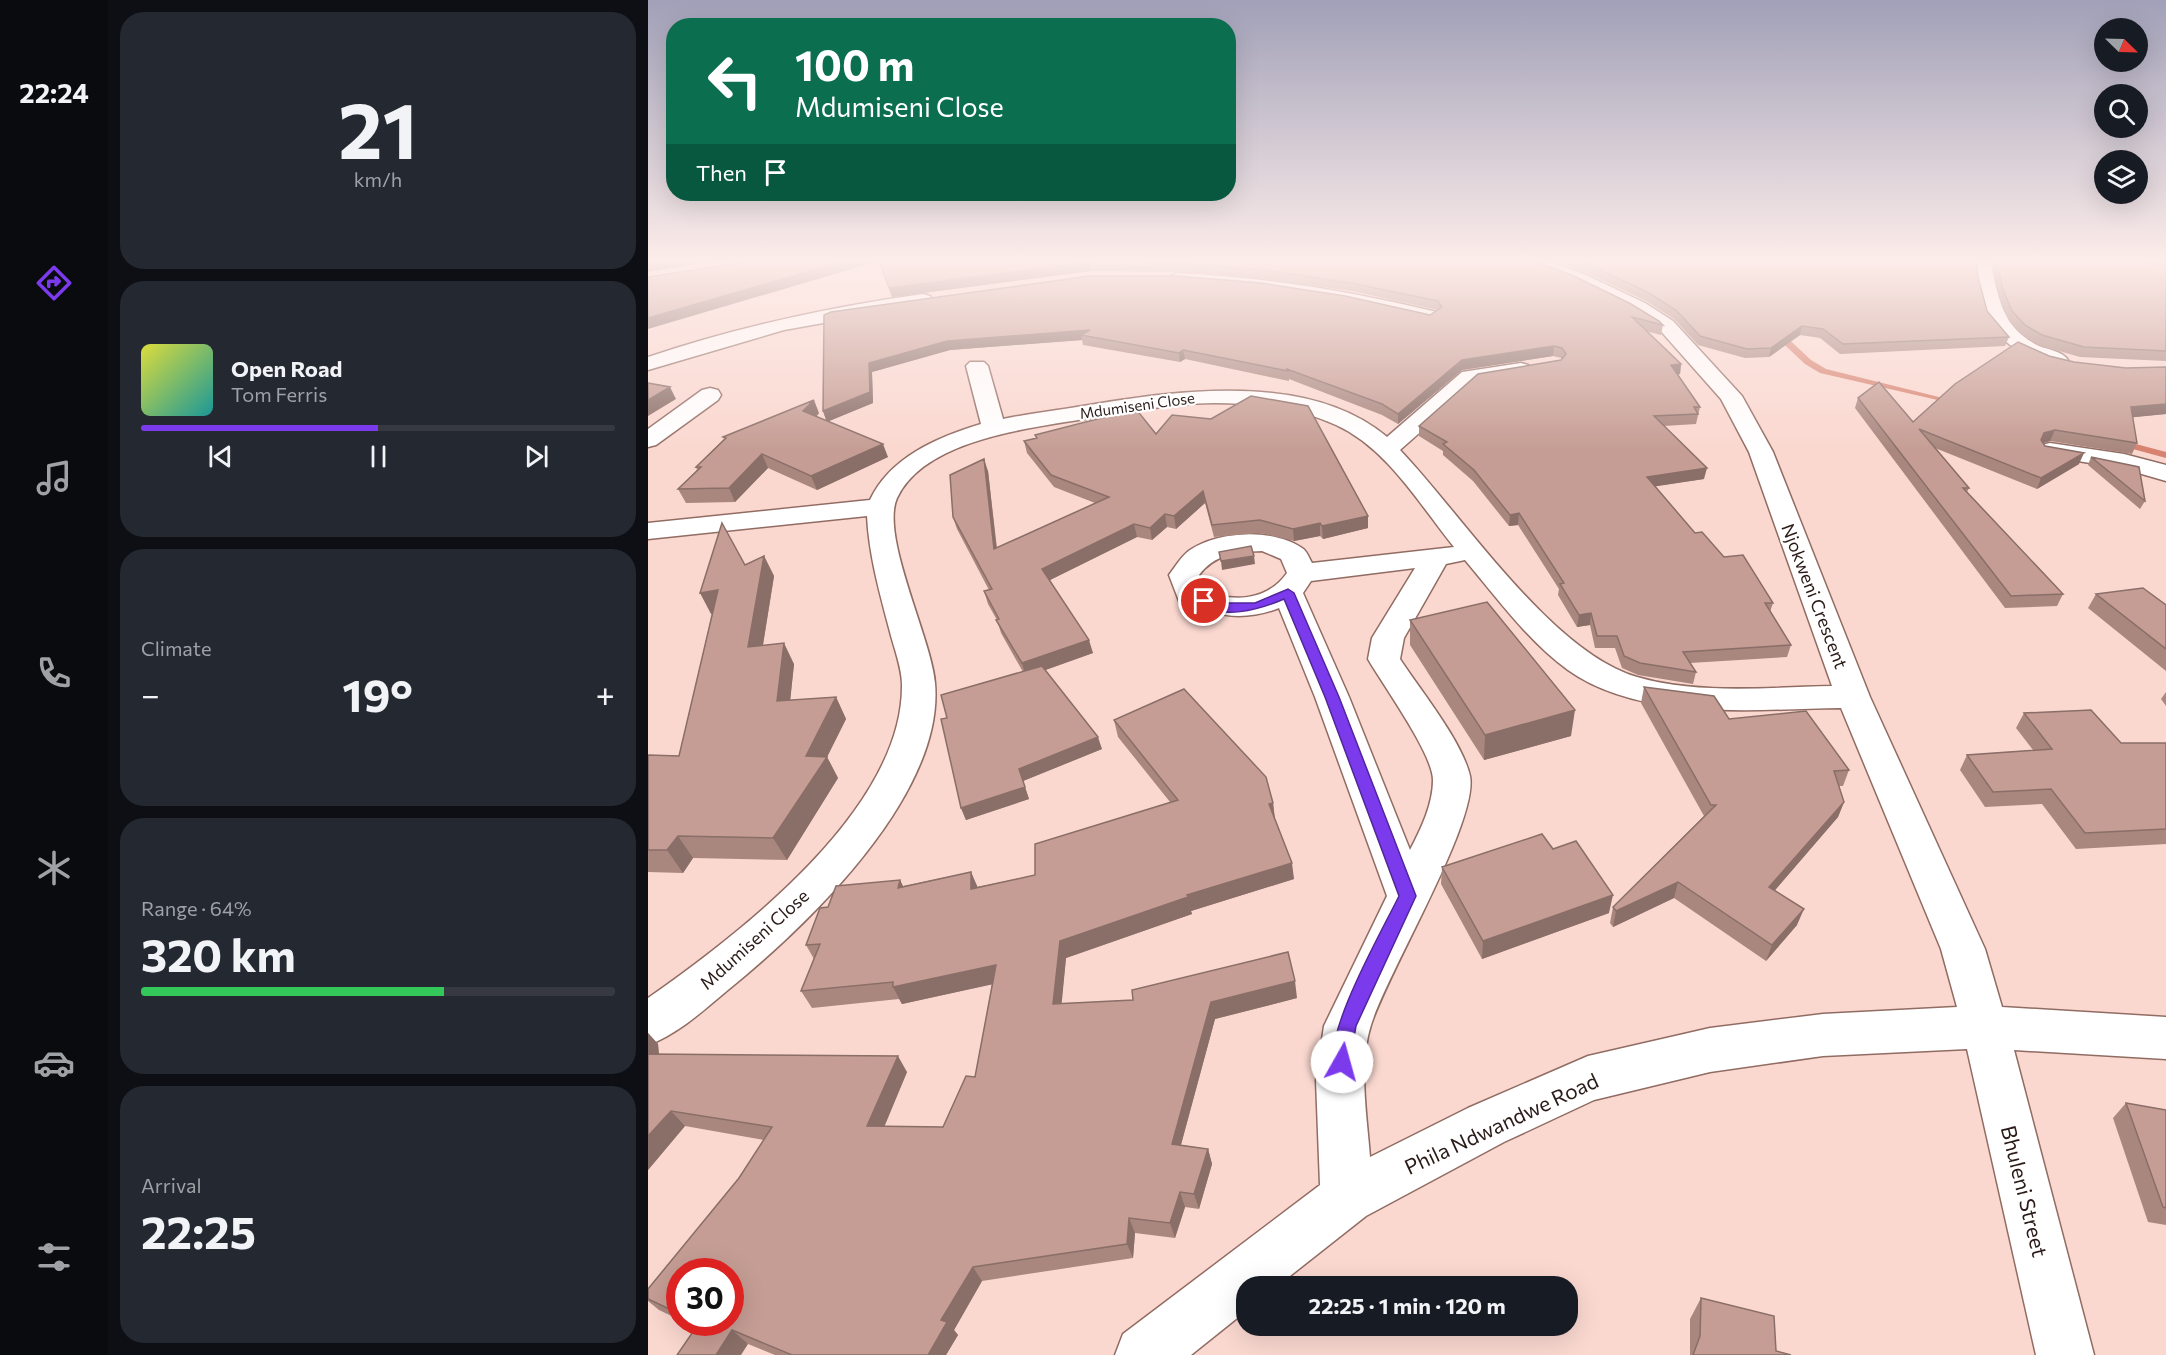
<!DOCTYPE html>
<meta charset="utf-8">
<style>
body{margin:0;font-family:Commissioner,sans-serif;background:#242831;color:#f1f3f6;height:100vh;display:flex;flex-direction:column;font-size:22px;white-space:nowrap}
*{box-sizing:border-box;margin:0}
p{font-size:20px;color:#9ea1a6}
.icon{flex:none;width:33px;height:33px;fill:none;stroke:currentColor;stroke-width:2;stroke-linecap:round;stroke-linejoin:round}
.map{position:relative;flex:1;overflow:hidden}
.sheet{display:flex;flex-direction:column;gap:12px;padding:12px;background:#0d0f14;width:540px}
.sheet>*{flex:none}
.guide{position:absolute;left:18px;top:18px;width:570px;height:183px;border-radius:24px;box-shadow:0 6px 24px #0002;background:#0b6e4f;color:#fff;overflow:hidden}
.needle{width:39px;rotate:113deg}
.tools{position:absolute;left:1446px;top:18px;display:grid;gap:12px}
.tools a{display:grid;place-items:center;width:54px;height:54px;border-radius:50%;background:#171b24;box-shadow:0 6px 24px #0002;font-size:30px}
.speed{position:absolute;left:18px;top:1258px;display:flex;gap:12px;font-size:30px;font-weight:700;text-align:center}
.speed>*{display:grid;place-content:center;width:78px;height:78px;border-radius:50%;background:#171b24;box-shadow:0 6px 24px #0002;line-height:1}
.speed .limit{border:9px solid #d22;background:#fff;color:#111}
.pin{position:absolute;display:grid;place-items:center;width:51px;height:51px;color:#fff;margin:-26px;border:3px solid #fff;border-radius:50%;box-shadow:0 2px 6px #0007}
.me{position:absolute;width:66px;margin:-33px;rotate:7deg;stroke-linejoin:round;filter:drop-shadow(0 0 4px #0008)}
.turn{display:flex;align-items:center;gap:21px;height:126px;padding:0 30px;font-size:27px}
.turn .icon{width:78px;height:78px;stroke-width:2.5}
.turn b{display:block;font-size:42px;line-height:51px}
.then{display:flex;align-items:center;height:57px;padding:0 30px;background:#0003;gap:12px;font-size:22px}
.big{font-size:45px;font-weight:700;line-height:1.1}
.sheet .widget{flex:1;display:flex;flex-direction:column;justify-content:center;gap:9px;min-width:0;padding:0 21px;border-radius:24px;background:#242831}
.sheet .dial{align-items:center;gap:0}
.dial b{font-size:78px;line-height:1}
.song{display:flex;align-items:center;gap:18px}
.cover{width:72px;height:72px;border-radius:9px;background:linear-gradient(135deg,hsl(60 70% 55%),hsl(180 70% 35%))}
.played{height:6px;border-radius:3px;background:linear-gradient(90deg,#7c3aed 50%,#363941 50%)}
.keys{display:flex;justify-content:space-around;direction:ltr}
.heat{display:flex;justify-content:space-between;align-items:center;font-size:33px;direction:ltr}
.charge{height:9px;border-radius:4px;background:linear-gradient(90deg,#34c759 64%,#363941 0)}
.trip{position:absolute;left:588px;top:1276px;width:342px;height:60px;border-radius:24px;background:#171b24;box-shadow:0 6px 24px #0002;font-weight:700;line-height:60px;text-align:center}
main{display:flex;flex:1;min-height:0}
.dock{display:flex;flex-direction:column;width:108px;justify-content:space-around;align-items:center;background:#090b0e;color:#9ea1a6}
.dock .icon{width:42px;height:42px}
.dock .on{color:#7c3aed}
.dock b{font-size:27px;color:#f1f3f6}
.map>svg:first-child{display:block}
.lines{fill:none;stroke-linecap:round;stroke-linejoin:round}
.stream{fill:#d78370;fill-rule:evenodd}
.street-casing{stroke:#916c63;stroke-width:3}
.street{fill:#fff;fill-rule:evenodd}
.wall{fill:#a9877f}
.shaded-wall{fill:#8a6e68}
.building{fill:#c59d94;stroke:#8a6e68;stroke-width:1.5}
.route{fill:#7c3aed;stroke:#51269a;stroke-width:1.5}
.labels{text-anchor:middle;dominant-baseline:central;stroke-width:4.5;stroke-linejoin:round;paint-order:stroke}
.far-street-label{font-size:15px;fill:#2a1b18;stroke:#fff}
.street-label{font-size:18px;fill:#2a1b18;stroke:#fff}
.near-street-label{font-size:21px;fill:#2a1b18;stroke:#fff}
</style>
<main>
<nav class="dock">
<b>22:24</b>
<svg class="icon on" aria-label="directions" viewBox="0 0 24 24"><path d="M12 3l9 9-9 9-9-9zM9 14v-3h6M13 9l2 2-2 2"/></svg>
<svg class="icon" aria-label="music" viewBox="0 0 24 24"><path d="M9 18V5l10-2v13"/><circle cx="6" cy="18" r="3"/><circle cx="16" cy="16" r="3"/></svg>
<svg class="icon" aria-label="phone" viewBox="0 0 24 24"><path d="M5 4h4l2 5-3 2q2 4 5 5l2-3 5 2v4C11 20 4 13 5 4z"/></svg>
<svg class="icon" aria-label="climate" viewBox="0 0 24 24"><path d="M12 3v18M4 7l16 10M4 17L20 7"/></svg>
<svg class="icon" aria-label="car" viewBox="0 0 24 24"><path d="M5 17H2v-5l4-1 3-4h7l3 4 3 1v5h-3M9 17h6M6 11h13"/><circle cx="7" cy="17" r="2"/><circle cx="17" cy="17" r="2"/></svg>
<svg class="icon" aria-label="filters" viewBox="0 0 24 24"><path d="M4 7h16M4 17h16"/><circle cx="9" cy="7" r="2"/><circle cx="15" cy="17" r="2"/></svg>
</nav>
<section class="sheet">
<div class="widget dial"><b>21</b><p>km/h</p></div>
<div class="widget">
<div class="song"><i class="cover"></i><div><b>Open Road</b><p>Tom Ferris</p></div></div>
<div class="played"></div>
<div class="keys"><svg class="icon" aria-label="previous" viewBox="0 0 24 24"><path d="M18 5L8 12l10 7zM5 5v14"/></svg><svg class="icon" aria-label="pause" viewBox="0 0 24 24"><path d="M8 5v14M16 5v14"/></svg><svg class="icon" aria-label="next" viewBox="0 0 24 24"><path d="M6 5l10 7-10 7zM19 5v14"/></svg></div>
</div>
<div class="widget"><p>Climate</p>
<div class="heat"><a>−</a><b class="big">19°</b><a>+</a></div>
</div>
<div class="widget"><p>Range · 64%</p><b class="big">320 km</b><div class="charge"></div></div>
<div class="widget"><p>Arrival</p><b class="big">22:25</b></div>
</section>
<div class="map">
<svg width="1518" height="1355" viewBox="0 0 1518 1355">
<rect width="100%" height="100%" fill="#fad8d0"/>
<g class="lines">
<path class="stream" d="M1126,331h6l31,29 15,9 133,33 -4,2 -135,-31 -15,-9 -31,-29z
M1473,440l45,12v6l-48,-13 -1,-2z"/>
<defs>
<path id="street" d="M874,260h24l40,15 59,28 28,18 69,75 31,56 97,245 115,252 17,58 164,10v42l-152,-9 80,305h-58l-69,-306 -144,7 -113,16 -116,28 -90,42 -138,74 -90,71h-30v24l-55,44h-76l8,-21 197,-149 -4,-105 8,-54 63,-130 -72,-199 -36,-89c-35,14 -66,8 -100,-7l-10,-26c6,-8 13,-20 21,-25 29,-19 82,-22 112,-2 5,3 7,10 10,15l142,-16c-34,-42 -67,-99 -118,-122 -36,-17 -82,-22 -122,-22 -42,0 -83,9 -124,15 -57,10 -165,20 -193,80 -17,38 35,142 38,185 10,111 -127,242 -206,306 -25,21 -51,45 -81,56v-47c93,-65 255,-189 254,-313 0,-17 -8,-37 -12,-53 -10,-38 -21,-76 -23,-116l-219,23v-16l222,-23c20,-43 68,-63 111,-76l-15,-58 4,-4h14l4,4 15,53c28,-6 57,-9 86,-14 91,-15 221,-33 298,32l75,-65 59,-9 7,2 4,4 -4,4 -51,9 -77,68c63,66 151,202 237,227 62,18 132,10 195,9l-83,-234 -28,-53 -62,-70 -28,-18 -57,-28 -50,-19zM614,551l19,8 6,14c-20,28 -54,30 -84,17l-4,-15c16,-21 37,-23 63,-24zM817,560c32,38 63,81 103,110 73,52 188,39 273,38l100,241 16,58 -134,7 -113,14 -122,28 -120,52 -98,49c-3,-41 -12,-92 1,-132 16,-52 108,-204 99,-249 -8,-35 -49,-85 -70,-117l4,-21 42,-74zM767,568l-43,70 -4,21c15,26 65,95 65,121 0,24 -12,49 -23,70l-61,-153 -46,-104 8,-12z
M1325,260h17c9,38 11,67 49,86 10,4 23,5 29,14l-3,4c-11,3 -21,-2 -31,-6 -46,-16 -52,-56 -61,-98z
M529,273c88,4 174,18 260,39l3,4 -10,6 -125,-26 -134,-14 -3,-4z
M275,294l7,2 2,4 -2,4 -146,26 -136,40v-13c90,-30 181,-50 275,-63z
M62,388l8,2 3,5 -3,5 -62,45 -8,2v-18l54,-39z
M1402,443l74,11 42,11v16l-45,-13 -80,-13 -3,-5 3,-5z"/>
</defs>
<use href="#street" class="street-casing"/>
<use href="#street" class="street"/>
</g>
<path class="wall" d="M111,260h772l132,65 -2,10 -15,-4 35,33 -1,10 -3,1 23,32 -4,17 -32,2 40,53 -49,7 40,47 29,24 49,46 -3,9 21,33 -4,12 -97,6 6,9 -3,12 -55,-9 -16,-7 -7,-20h-20l-5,-23 -13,2 -19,-32 1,-6 -41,-64 -9,1 -36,-45 -30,-26v-4l-24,-15v-10l143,-66 -1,-2 -8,-2 -91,14 -64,54 -16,-9 -93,-36v2l-104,-22 -5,3 -97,-17 -1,-5 -132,10 -78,22 1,31 -45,18 60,36 -71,33 -49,-22 -33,34 -49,1 -8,-14 19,-19 -1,-3 28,-28 -1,-2 96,-24 -3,4 10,3 -3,-9 1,-96h606l8,-5 -86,-19 -87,-12 -87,-7 -87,-1 -199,26 -13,-36z
M905,260h423l2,17 9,34 22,26 -4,9 -165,8 -20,-16 -20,-3 -31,22 -24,1 -47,-13 -24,-26 -28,-18 -59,-28z
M1343,260h135l40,5v96l-86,-4 -42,-12 -17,-11 -12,-13 -9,-22z
M1401,356l25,6 52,6 40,-1v47l-33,3 4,26 -5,11 -82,-13 -7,2 2,3 34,18 -42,25 -102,-41 34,40 -2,4 96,102 -6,12 -52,2 -150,-200 3,-10 55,24z
M508,434l212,82v12l-45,11 -3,-3 -26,5 -33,-8 -47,4 -9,-34 -29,26 -9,-2 -15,13 -15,-3 -87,43 43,73 -48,17 57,79 -79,32 6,18 -63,21 -5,-12 -14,-90 76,-46 -22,-39 -4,-13 -9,-16 -4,-13 5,-1 -32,-61 -4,-12 35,-46 9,77 98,-45 -41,-16 -27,-34 -3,-12 12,-3 -1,-3z
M1443,457l54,44 -5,8 -52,-44z
M116,556l10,20 -11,69 31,19 -4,36 46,-3 10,22 -19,38 11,21 -51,82 -94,-2 -10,15 -35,-1v-117l31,1 33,-142h-1l34,-49z
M1448,594l70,11v66l-78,-63z
M762,620l161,116 -87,24 -74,-115z
M996,687l85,32 120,51 -6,16h-4l5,16 -6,15 -64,74 23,34 -31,36 -92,-63 -61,29 -3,-4 3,-16 91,-91 -63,-113z
M1518,692v14l-5,-7z
M1376,713l97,30h45v101l-90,5 -34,-45 -57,3 -25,-37 7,-15 66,-5 -17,-22z
M466,720l159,83 2,16 19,60 -103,32 1,3 -126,44 -5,46 236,-6 -82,21 -34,126 27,4 4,15 -13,45 -14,-2 -10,31 -40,-5 -2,25 -151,23 -28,49 4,5 -12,20h-171l-27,-11 -52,-17 -9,-4h43l-50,-51v48l-21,-10 -11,-9v-12l91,-111 25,-38 -79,-14 -37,44v-137l10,11 1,10 248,18 -23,54 59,1 32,-50 17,-93 -90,20 -3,-5 -87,9 -11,-17 13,-32 -8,-14 22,-38 72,-27 3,6 68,-14 6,15 58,-12 135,-73 -52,-65z
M905,849l56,64 -127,46 -41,-75 1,-17z
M1478,1103l40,7v115l-18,-3 -35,-104z
M1053,1298l75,53 15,4h-101v-36z"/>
<path class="shaded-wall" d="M15,260h59l-74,12v-10z
M200,260l31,1 -231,68v-11z
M441,262l2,9 -199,26 -3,-9z
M1154,326l-2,9 -31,22 2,-9z
M442,330l-9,5 1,5 -132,10 -78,22 1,31 -46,19 -4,-11 46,-48 78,-22z
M906,346l-1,10 -91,14 -64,54v-10l64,-54z
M535,350l2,9 -5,3 -1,-9z
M1033,364l-1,10 -11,1 2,-10z
M22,387l6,12 -28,17v-16z
M166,400l5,13 -10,12 -6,-14z
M1518,404v10l-40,4 5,-11z
M1407,430l-5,11 -11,3 5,-11z
M235,444l5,13 -71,33 -6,-14z
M1436,453l-5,11 -42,25 4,-11z
M114,454l6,14 -33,34 -6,-14z
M336,459l4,12 10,91 -4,-13z
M1059,468l-3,11 -59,9 2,-11z
M555,491l2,12 -29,26 -2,-13z
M871,513l-1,12 -9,1 1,-11z
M517,514l2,13 -15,13 -2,-12z
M720,516v12l-45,11 -1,-13z
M672,523v13l-26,5 -1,-12z
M486,524l3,13 -91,45 -4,-13z
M116,556l10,20 -15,93 -11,-22z
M606,556l1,8 -33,6 -1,-9z
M70,590l11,21 -18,3 -11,-21z
M943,613l-1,12 -13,2 2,-12z
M441,640l4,13 -67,24 -4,-14z
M136,643l10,21 -6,58 -11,-21z
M188,697l10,22 -19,38 11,21 -51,82 -14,-22 33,-82z
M927,710l-4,26 -87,24 1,-25z
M450,737l4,12 -79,32 6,18 -63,21 -5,-12 58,-39z
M1196,802l-6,15 -74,86 5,-16z
M625,803l2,17 -6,-16z
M30,836l15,22 -10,15 -16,-23z
M644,863l2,16 -103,32 1,3 -126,44 -6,63 -7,-17 7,-63 127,-46z
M323,872l7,16 -7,1z
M252,880l8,17 -10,-9z
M1030,882l-4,16 -61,29 3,-16z
M965,895l-4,18 -127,46 1,-18z
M1156,909l-7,16 -31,36 6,-16z
M348,965l7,17 -101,22 -9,-17z
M647,981l2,17 -82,21 -38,140 -5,-15 39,-142z
M0,1033l10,11 2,26 -12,-14z
M250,1056l9,16 -29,70 -11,-16z
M23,1111l14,15 -37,44v-34z
M560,1149l4,15 -13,45 -5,-15z
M532,1192l5,15 -10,31 -5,-15z
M481,1218l6,15 -2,25 -6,-14z
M325,1267l9,14 -28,49 4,5 -12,20h-18l13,-35z
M84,1330l16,14 -7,11h-25z"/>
<path class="building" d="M0,260h15l-15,2z
M111,260h89l-200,58v-41z
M231,260h652l43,16 57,28 28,17 4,4 -31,-8 49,47 -10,1 29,42h-6l4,7 -44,2 53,52 -60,9 48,56 7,-1 22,25 19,-2 30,48h-8l26,42 -108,7 13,20 -56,-9 -16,-7 -7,-20h-20l-6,-23 -12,2 -19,-31 4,-1 -45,-70 -9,2 -36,-45 -31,-26 4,-2 -28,-16 59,-52 83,-14 5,-6 -4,-6 -8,-2 -92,14 -64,54 -16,-10 -95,-35 1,2 -105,-21 -4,3 -98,-18 9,-5 -143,11 -78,22 1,29 -47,19 1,-96 7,-3 258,-36h87l85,7 84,13 85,19 12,-8 -4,-6 -87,-18 -86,-13 -88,-7 -88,-1 -200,26z
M929,260h399l2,17 9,34 22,26 -166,7 -20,-15 -21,-3 -31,22 -24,1 -47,-13 -24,-26 -29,-18 -59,-28z
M1348,260h130l40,5v86l-82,-4 -42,-12 -17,-10 -13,-14 -9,-21z
M1370,342l31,14 25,6 52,6 40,-1v37l-35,3 6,36 -82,-13 -11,3 -3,7 4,6 39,7 -43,25 -122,-49 50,59h-6l100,106 -52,2 -153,-198 21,-16 34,40 42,-38z
M0,383l22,4 -22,13z
M603,396l57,10 60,110 -46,10 -2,-3 -27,6 -33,-9 -48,5 -9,-34 -29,25 -9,-2 -15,14 -16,-4 -92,45 47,71 -67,23 -26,-43 3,-1 -15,-28 8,-2 -39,-72 -3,-42 34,-16 10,90 115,-52 -58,-22 -27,-34 13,-3 -2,-3 101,-26 20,25 16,-19 39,4z
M166,400l-11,11 80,33 -72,32 -49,-22 -33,34 -51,1 23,-22h-5l30,-29 -3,-1z
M1443,457l48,10 6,34z
M74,523l23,42 19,-9 -16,91 36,-4 -7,58 59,-4 -30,59 21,1 -54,81 -95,-2 -11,14h-19v-95l31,1 39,-166 -18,3z
M603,546l3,10 -33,5 -2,-9z
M1495,588l23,17v44l-70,-55z
M839,602l88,108 -90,25 -75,-115z
M394,666l56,71 -79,32 6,18 -64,21 -20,-89 6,-1 -6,-23z
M996,687l70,9 15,23 77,-8 43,59 -15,1 10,31 -75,85 35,22 -32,36 -94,-63 -62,29 -3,-4 103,-102h-5z
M536,689l82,88 7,26 -4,1 23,59 -105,32 1,2 -128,44 -7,63 80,-4 -1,-10 156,-38 7,29 -84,21 -39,142 36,5 -14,45 -14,-2 -10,31 -41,-5 -2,26 -154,23 -32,53 6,2 -19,33h-136l-60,-25 -16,25h-39l22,-32h31v-51h-50v42l-32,-15v-10l91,-111 33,-51 -101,-16 -23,25v-82l250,2 -31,70 76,1 23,-51 9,1 21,-112 -103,22v-5l-92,9 19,-47 -14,1 14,-37 8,-1 8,-21 64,-6 -2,8 73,-16v17l64,-14v-31l143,-44 -64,-80z
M1443,710l30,33h45v86l-81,4 -34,-44 -58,3 -26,-37 85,-6 -28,-36z
M894,834l11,15 23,-8 37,54 -130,46 -41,-74z
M1478,1103l40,7v98l-3,-1z
M1053,1298l73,18 2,35 15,4h-98l7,-19z"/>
<linearGradient id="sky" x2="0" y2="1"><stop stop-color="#a1a0b8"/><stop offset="0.58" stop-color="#fdedea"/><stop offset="1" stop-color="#fdedea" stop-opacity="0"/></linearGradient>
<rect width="1518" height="450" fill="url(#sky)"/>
<path class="route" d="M640,589l6,4 45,104 77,199 -60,130 -7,42 -7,3 -7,-3c-14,-31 48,-139 64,-172l-74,-199 -41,-98c-23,10 -65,23 -86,2l6,-4 16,6h35z"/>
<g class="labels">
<g class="far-street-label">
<text transform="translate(489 405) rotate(-8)">Mdumiseni Close</text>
</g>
<g class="street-label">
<text transform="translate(1167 596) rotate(69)">Njokweni Crescent</text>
<text transform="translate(106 939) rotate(-42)">Mdumiseni Close</text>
</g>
<g class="near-street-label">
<text transform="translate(853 1123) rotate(-25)">Phila Ndwandwe Road</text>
<text transform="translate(1377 1191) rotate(76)">Bhuleni Street</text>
</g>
</g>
</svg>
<div class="tools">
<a><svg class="needle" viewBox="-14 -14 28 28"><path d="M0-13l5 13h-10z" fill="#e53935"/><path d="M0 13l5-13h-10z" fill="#9ea1a6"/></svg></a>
<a><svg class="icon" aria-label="search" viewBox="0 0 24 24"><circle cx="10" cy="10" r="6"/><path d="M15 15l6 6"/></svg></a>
<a><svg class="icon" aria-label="layers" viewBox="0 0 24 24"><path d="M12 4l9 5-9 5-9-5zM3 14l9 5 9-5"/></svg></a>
</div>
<div class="speed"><div class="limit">30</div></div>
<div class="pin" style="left:556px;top:601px;background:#d93025"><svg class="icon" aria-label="arrive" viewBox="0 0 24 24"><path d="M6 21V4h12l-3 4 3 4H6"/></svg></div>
<svg class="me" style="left:694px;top:1062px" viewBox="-20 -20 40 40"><circle r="19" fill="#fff"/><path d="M0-13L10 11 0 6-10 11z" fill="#7c3aed"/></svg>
<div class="trip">22:25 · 1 min · 120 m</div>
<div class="guide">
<div class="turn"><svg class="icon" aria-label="left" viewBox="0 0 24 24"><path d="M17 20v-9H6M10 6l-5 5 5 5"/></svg><div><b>100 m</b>Mdumiseni Close</div></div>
<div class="then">Then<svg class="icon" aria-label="arrive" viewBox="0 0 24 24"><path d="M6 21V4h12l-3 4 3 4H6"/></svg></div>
</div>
</div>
</main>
